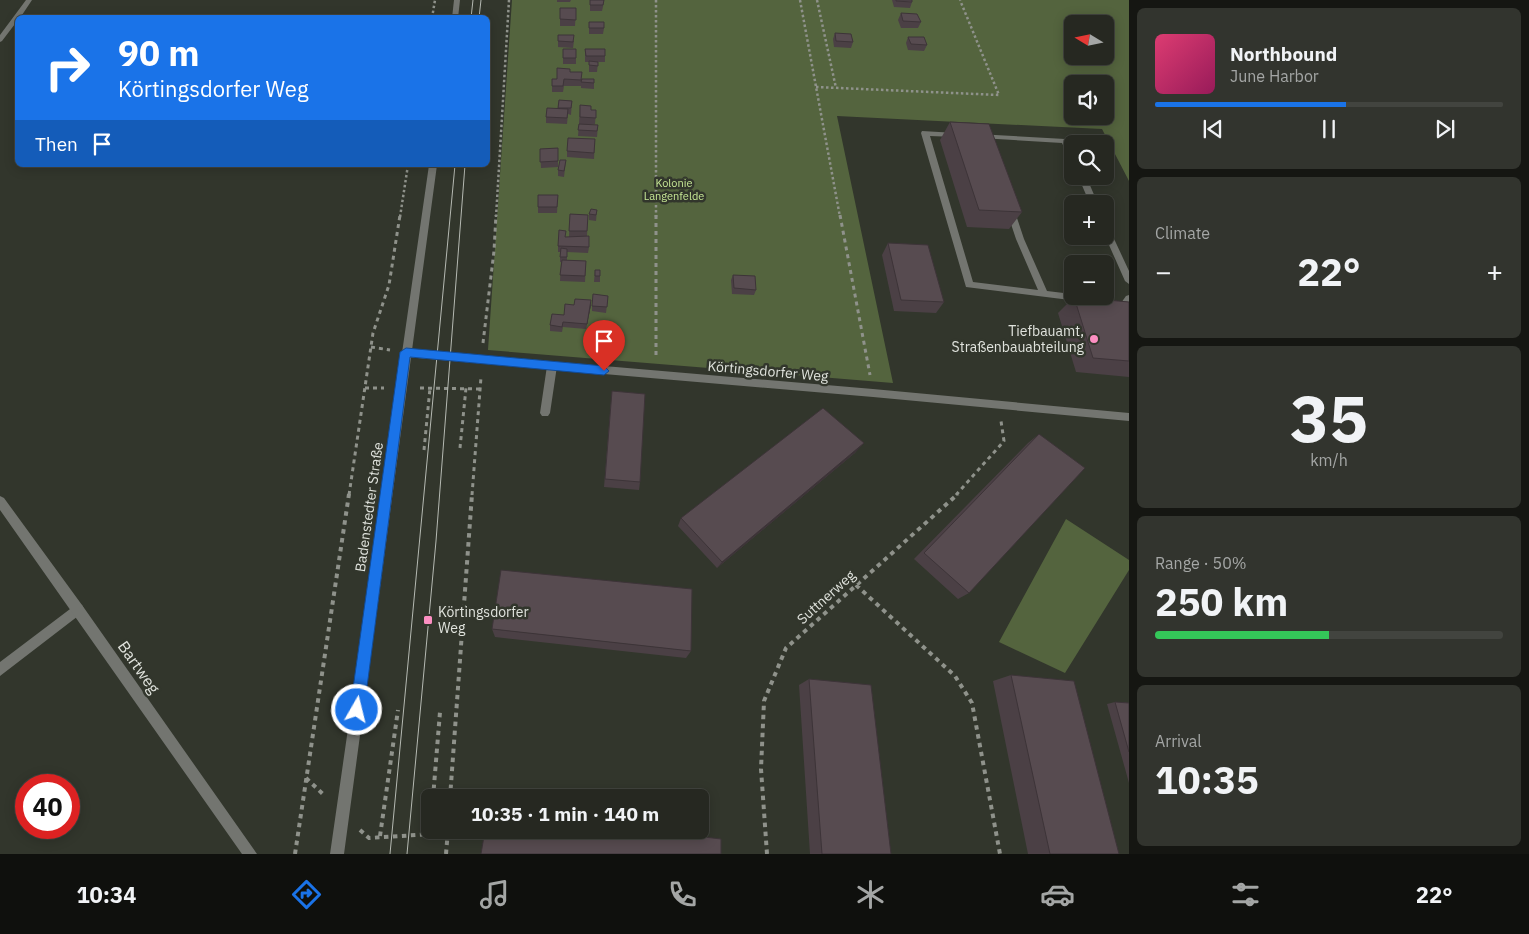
<!DOCTYPE html>
<meta charset="utf-8">
<style>
body{margin:0;font-family:"IBM Plex Sans",sans-serif;background:#32342e;color:#f1f3f6;height:100vh;display:flex;flex-direction:column;font-size:19px;white-space:nowrap}
*{box-sizing:border-box;margin:0}
p{font-size:16px;color:#a4a6a5}
.icon{flex:none;width:28px;height:28px;fill:none;stroke:currentColor;stroke-width:2;stroke-linecap:round;stroke-linejoin:round}
.map{position:relative;flex:1;overflow:hidden}
.side{display:flex;flex-direction:column;gap:8px;padding:8px;background:#151612;width:400px}
.side>*{flex:none}
.banner{position:absolute;left:15px;top:15px;width:475px;height:152px;border-radius:8px;box-shadow:0 2px 12px #0003,0 0 0 1px #42443f;background:#1a73e8;color:#fff;overflow:hidden}
.needle{width:32px;rotate:280deg}
.buttons{position:absolute;left:1064px;top:15px;display:grid;gap:10px}
.buttons a{display:grid;place-items:center;width:50px;height:50px;border-radius:8px;background:#262821;box-shadow:0 2px 12px #0003,0 0 0 1px #42443f;font-size:25px}
.speed{position:absolute;left:15px;top:774px;display:flex;gap:10px;font-size:25px;font-weight:700;text-align:center}
.speed>*{display:grid;place-content:center;width:65px;height:65px;border-radius:50%;background:#262821;box-shadow:0 2px 12px #0003,0 0 0 1px #42443f;line-height:1}
.speed .limit{border:8px solid #d22;background:#fff;color:#111}
.pin{position:absolute;display:grid;place-items:center;width:42px;height:42px;color:#fff;margin:-51px -21px;border-radius:50% 50% 50% 0;rotate:-45deg;box-shadow:0 0 5px #0007}
.pin .icon{rotate:45deg}
.me{position:absolute;width:55px;margin:-28px;rotate:8deg;stroke-linejoin:round;filter:drop-shadow(0 0 4px #0008)}
.turn{display:flex;align-items:center;gap:18px;height:105px;padding:0 20px;font-size:22px}
.turn .icon{width:65px;height:65px;stroke-width:2.5}
.turn b{display:block;font-size:35px;line-height:42px}
.then{display:flex;align-items:center;height:48px;padding:0 20px;background:#0003;gap:10px;font-size:19px}
.big{font-size:38px;font-weight:800;line-height:1.1}
.side .widget{flex:1;display:flex;flex-direction:column;justify-content:center;gap:8px;min-width:0;padding:0 18px;border-radius:8px;background:#32342e}
.side .dial{align-items:center;gap:0}
.dial b{font-size:65px;line-height:1}
.song{display:flex;align-items:center;gap:15px}
.cover{width:60px;height:60px;border-radius:8px;background:linear-gradient(135deg,hsl(340 70% 55%),hsl(330 70% 35%))}
.played{height:5px;border-radius:2px;background:linear-gradient(90deg,#1a73e8 55%,#42443f 55%)}
.keys{display:flex;justify-content:space-around;direction:ltr}
.heat{display:flex;justify-content:space-between;align-items:center;font-size:28px;direction:ltr}
.charge{height:8px;border-radius:4px;background:linear-gradient(90deg,#34c759 50%,#42443f 0)}
.trip{position:absolute;left:421px;top:789px;width:288px;height:50px;border-radius:8px;background:#262821;box-shadow:0 2px 12px #0003,0 0 0 1px #42443f;font-weight:800;line-height:50px;text-align:center}
.tab-bar{display:flex;height:80px;justify-content:space-around;align-items:center;background:#0f100d;color:#a4a6a5}
.tab-bar .icon{width:35px;height:35px}
.tab-bar .current{color:#1a73e8}
.tab-bar b{font-size:22px;color:#f1f3f6}
main{display:flex;flex:1;min-height:0}
.map>svg:first-child{display:block}
.green{fill:#54643e;fill-rule:evenodd}
.lines{fill:none;stroke-linecap:round;stroke-linejoin:round}
.path-far2{stroke:#8f928b;stroke-width:2.5;stroke-dasharray:2.5 2.5;stroke-linecap:butt}
.path-far1{stroke:#8f928b;stroke-width:3;stroke-dasharray:4 4;stroke-linecap:butt}
.path{stroke:#8f928b;stroke-width:4;stroke-dasharray:4.5 4.5;stroke-linecap:butt}
.service{fill:#737570;fill-rule:evenodd}
.minor{fill:#737570;fill-rule:evenodd}
.tertiary{fill:#737570;fill-rule:evenodd}
.tram{stroke:#b6bab3;stroke-width:1}
.wall{fill:#4b4045}
.shaded-wall{fill:#3d3438}
.building{fill:#574b50;stroke:#3d3438}
.route{fill:#1a73e8;stroke:#114b97}
.poi-dot{fill:#fc8fc2;stroke:#32362c;stroke-width:2}
.labels{text-anchor:middle;dominant-baseline:central;stroke-width:5;stroke-linejoin:round;paint-order:stroke}
.far-park-label{font-size:11px;fill:#c6e795;stroke:#32362c}
.poi-label{font-size:14px;fill:#e0e3dd;stroke:#32362c;text-anchor:end}
.street-label{font-size:14px;fill:#e0e3dd;stroke:#32362c}
.near-street-label{font-size:16px;fill:#e0e3dd;stroke:#32362c}
</style>
<main>
<div class="map">
<svg width="1129" height="854" viewBox="0 0 1129 854">
<rect width="100%" height="100%" fill="#32362c"/>
<path class="green" d="M512,0h617v181l-27,-52 -265,-13 56,267 -405,-33zM1072,24h33v32h-33zM1072,84h33v32h-33z
M1066,519l63,41v10l-64,103 -66,-31z"/>
<g class="lines">
<path class="path-far2" d="M656,0v217
M800,0l40,217
M817,0l19,88
M432,18l3,-18
M816,87l183,8 -39,-95
M400,217l8,-52
M496,217l13,-217"/>
<path class="path-far1" d="M656,215v142
M840,215l30,160
M483,343l11,-92 2,-36
M371,347l19,3
M365,388h19
M420,388l60,1
M460,448l6,-60
M424,450l6,-62
M349,495l24,-162 16,-48 11,-70
M472,495l9,-118
M956,495l48,-54 -3,-20"/>
<path class="path" d="M856,585l99,91 17,27 28,151
M306,778l19,18
M433,798l7,-86
M450,798l22,-304
M360,830l9,8 79,-5
M380,836l18,-126
M295,854l54,-360
M446,854l2,-24
M767,854l-6,-85 3,-68 22,-53 172,-154"/>
<path class="service" d="M26,0h6l-12,18h-2v2l-16,21 -2,1v-7z
M922,131l34,2 4,2 -4,2 -26,-1 43,146 65,8 -22,-51 -10,-30 4,-3 4,3 10,30 23,52 25,3v2h16l2,3 -1,2 -3,1 -120,-15 -45,-154z
M977,134l88,5h3l4,10v9h-3l-7,-15 -82,-5 -4,-2z
M1078,176h8l12,28h-8z
M1105,225l4,3 20,43v13l-4,-3 -20,-45z
M1129,295v9l-4,2 -3,-1 -1,-2 5,-7z
M552,362l5,4 -7,47 -2,3h-6l-2,-3 7,-47z
M78,603l4,2 2,4 -2,4 -82,63v-14z"/>
<path class="minor" d="M406,349l467,40 256,24v8l-256,-24 -467,-40 -5,-4z
M0,496l4,2 78,107 175,249h-15l-242,-344z"/>
<path class="tertiary" d="M454,0h6l-2,18h-6z
M429,165h8l-93,689h-14z"/>
<path class="tram" d="M471,18l2,-18
M479,18l2,-18
M390,854l65,-689
M407,854l29,-313 29,-376"/>
</g>
<path class="wall" d="M557,0h14l-1,2h-13z
M590,0l14,2 -2,9h-12z
M892,0h20v2l-2,6 -16,-1z
M560,8h16l-1,18h-15z
M901,13l20,9 -3,6h-17l-3,-8z
M589,22l15,6 -1,6h-14z
M835,33l18,9 -2,6 -17,-1 -1,-8z
M908,37l19,8 -3,6 -16,-1 -2,-7z
M558,41h16l-1,7 -15,-1z
M563,49h13v15h-13z
M585,49h20v13h-7l-1,10h-8v-10h-4z
M570,72l12,7h12v10l-13,-1v-5v3h-17l-1,6h-11v-13h5z
M559,100l13,1 -1,14 -3,-1 -1,10 -21,-1v-6l12,-8z
M580,105l11,5h5l-1,14h-16z
M950,122l72,90 -13,17 -42,-2 -27,-87z
M579,124l19,1 -1,12 -19,-1z
M595,139l-1,20 -27,-2v-6z
M558,148v19l-17,1 -1,-19z
M566,160l-2,17 -6,-1v-6z
M558,195l-1,18h-19v-6z
M597,210l-1,11 -7,-1v-6z
M570,214l18,1 -1,21 2,11 -1,6 -21,-1v8l19,1 -1,21 -25,-1 1,-19h-1v-10h-2v-6l7,-9h8h-4z
M888,243l56,59 -8,11 -42,-2 -12,-56z
M595,270l5,6v6h-6z
M733,275l23,15 -2,5 -22,-1 -1,-14z
M608,296l-2,17 -14,-2v-5z
M1074,297l55,5v75l-53,-5 -18,-59z
M574,305h17l-5,24 -23,-2 -1,5 -12,-1v-6l14,-10z
M611,401l29,81 -1,8 -35,-3z
M1039,434l-70,159 -11,6 -44,-40 114,-116z
M856,452l-139,116 -39,-42 3,-8z
M492,629l199,22 -5,7 -191,-21z
M1011,675l108,179h-91l-35,-173z
M809,679l82,175h-81l-11,-169z
M1115,702l14,1v80l-22,-79z"/>
<path class="shaded-wall" d="M591,300v5l-5,24 1,-5z
M864,443l-8,9 -139,116 5,-6z"/>
<path class="building" d="M590,0h14l-1,5h-13z
M896,0h16v2l-16,-1z
M560,8h16v12l-16,-1z
M901,13l16,1 4,8 -18,-1z
M589,22h15v6h-15z
M835,33l16,1 2,8 -17,-1z
M558,35h16l-1,7 -15,-1z
M908,37h16l3,8 -16,-1z
M563,49h13v9h-13z
M585,49h20v7h-19z
M589,61l9,1v4l-9,-1z
M557,68l13,1v3h12l-1,8 -17,-1 -1,7h-11v-7h5z
M582,79h12v4l-13,-1z
M559,100l13,1 -1,7h-13z
M580,105l11,1v4h5v8l-16,-1z
M547,108l21,1 -1,9 -21,-1z
M950,122l39,2 33,88 -43,-2z
M579,124l19,1 -1,6 -19,-1z
M568,138l27,1 -1,14 -27,-2z
M558,148v13l-18,1v-13z
M560,160h6l-2,11 -6,-1z
M538,195h20l-1,12h-19z
M591,209l6,1 -1,5 -7,-1z
M570,214l18,1 -1,16h-18z
M559,230l7,1 -1,6 24,-1v11l-31,-1z
M888,243l40,2 16,57 -43,-2z
M561,248l6,1v8h-7z
M562,260l24,1 -1,15 -25,-1z
M595,270h5v6h-5z
M733,275l22,1 1,14 -22,-2z
M593,294l15,2 -1,11 -15,-1z
M1074,297l55,5v59l-36,-3z
M575,299l16,1 -4,24 -24,-2 -1,5 -12,-2 2,-11 12,1 1,-11 9,1z
M612,391l33,3 -5,88 -35,-3z
M823,408l41,35 -142,119 -41,-44z
M1039,434l46,34 -116,125 -45,-40z
M501,570l191,19 -1,62 -199,-22z
M1011,675l63,6 45,173h-69z
M809,679l62,6 20,169h-69z
M1115,702l14,1v49z
M485,830h160l76,9v15h-240z"/>
<path class="route" d="M406,348l198,18 5,5 -5,4 -194,-18 -46,353 -2,5 -5,2 -5,-2 -2,-5 50,-358z"/>
<g class="poi-dot">
<circle cx="1094" cy="339" r="5"/>
<rect x="423" y="615" width="10" height="10" rx="2.5"/>
</g>
<g class="labels">
<g class="far-park-label">
<text x="674" y="183">Kolonie<tspan x="674" dy="13">Langenfelde</tspan></text>
</g>
<g class="poi-label">
<text x="1084" y="331">Tiefbauamt,<tspan x="1084" dy="16">Straßenbauabteilung</tspan></text>
<text x="438" y="612" text-anchor="start">Körtingsdorfer<tspan x="438" dy="16">Weg</tspan></text>
</g>
<g class="street-label">
<text transform="translate(768 371) rotate(5)">Körtingsdorfer Weg</text>
<text transform="translate(369 507) rotate(-82)">Badenstedter Straße</text>
<text transform="translate(826 597) rotate(-42)">Suttnerweg</text>
</g>
<g class="near-street-label">
<text transform="translate(139 667) rotate(55)">Bartweg</text>
</g>
</g>
</svg>
<div class="buttons">
<a><svg class="needle" viewBox="-14 -14 28 28"><path d="M0-13l5 13h-10z" fill="#e53935"/><path d="M0 13l5-13h-10z" fill="#a4a6a5"/></svg></a>
<a><svg class="icon" aria-label="sound" viewBox="0 0 24 24"><path d="M4 9h4l5-4v14l-5-4H4zM17 9q2 3 0 6"/></svg></a>
<a><svg class="icon" aria-label="search" viewBox="0 0 24 24"><circle cx="10" cy="10" r="6"/><path d="M15 15l6 6"/></svg></a>
<a>+</a>
<a>−</a>
</div>
<div class="speed"><div class="limit">40</div></div>
<div class="pin" style="left:604px;top:371px;background:#d93025"><svg class="icon" aria-label="arrive" viewBox="0 0 24 24"><path d="M6 21V4h12l-3 4 3 4H6"/></svg></div>
<svg class="me" style="left:357px;top:710px" viewBox="-20 -20 40 40"><circle r="17" fill="#1a73e8" stroke="#fff" stroke-width="3"/><path d="M0-11L8 9 0 5-8 9z" fill="#fff"/></svg>
<div class="trip">10:35 · 1 min · 140 m</div>
<div class="banner">
<div class="turn"><svg class="icon" aria-label="right" viewBox="0 0 24 24"><path d="M7 20v-9h11M14 6l5 5-5 5"/></svg><div><b>90 m</b>Körtingsdorfer Weg</div></div>
<div class="then">Then<svg class="icon" aria-label="arrive" viewBox="0 0 24 24"><path d="M6 21V4h12l-3 4 3 4H6"/></svg></div>
</div>
</div>
<section class="side">
<div class="widget">
<div class="song"><i class="cover"></i><div><b>Northbound</b><p>June Harbor</p></div></div>
<div class="played"></div>
<div class="keys"><svg class="icon" aria-label="previous" viewBox="0 0 24 24"><path d="M18 5L8 12l10 7zM5 5v14"/></svg><svg class="icon" aria-label="pause" viewBox="0 0 24 24"><path d="M8 5v14M16 5v14"/></svg><svg class="icon" aria-label="next" viewBox="0 0 24 24"><path d="M6 5l10 7-10 7zM19 5v14"/></svg></div>
</div>
<div class="widget"><p>Climate</p>
<div class="heat"><a>−</a><b class="big">22°</b><a>+</a></div>
</div>
<div class="widget dial"><b>35</b><p>km/h</p></div>
<div class="widget"><p>Range · 50%</p><b class="big">250 km</b><div class="charge"></div></div>
<div class="widget"><p>Arrival</p><b class="big">10:35</b></div>
</section>
</main>
<nav class="tab-bar">
<b>10:34</b>
<svg class="icon current" aria-label="directions" viewBox="0 0 24 24"><path d="M12 3l9 9-9 9-9-9zM9 14v-3h6M13 9l2 2-2 2"/></svg>
<svg class="icon" aria-label="music" viewBox="0 0 24 24"><path d="M9 18V5l10-2v13"/><circle cx="6" cy="18" r="3"/><circle cx="16" cy="16" r="3"/></svg>
<svg class="icon" aria-label="phone" viewBox="0 0 24 24"><path d="M5 4h4l2 5-3 2q2 4 5 5l2-3 5 2v4C11 20 4 13 5 4z"/></svg>
<svg class="icon" aria-label="climate" viewBox="0 0 24 24"><path d="M12 3v18M4 7l16 10M4 17L20 7"/></svg>
<svg class="icon" aria-label="car" viewBox="0 0 24 24"><path d="M5 17H2v-5l4-1 3-4h7l3 4 3 1v5h-3M9 17h6M6 11h13"/><circle cx="7" cy="17" r="2"/><circle cx="17" cy="17" r="2"/></svg>
<svg class="icon" aria-label="filters" viewBox="0 0 24 24"><path d="M4 7h16M4 17h16"/><circle cx="9" cy="7" r="2"/><circle cx="15" cy="17" r="2"/></svg>
<b>22°</b>
</nav>
